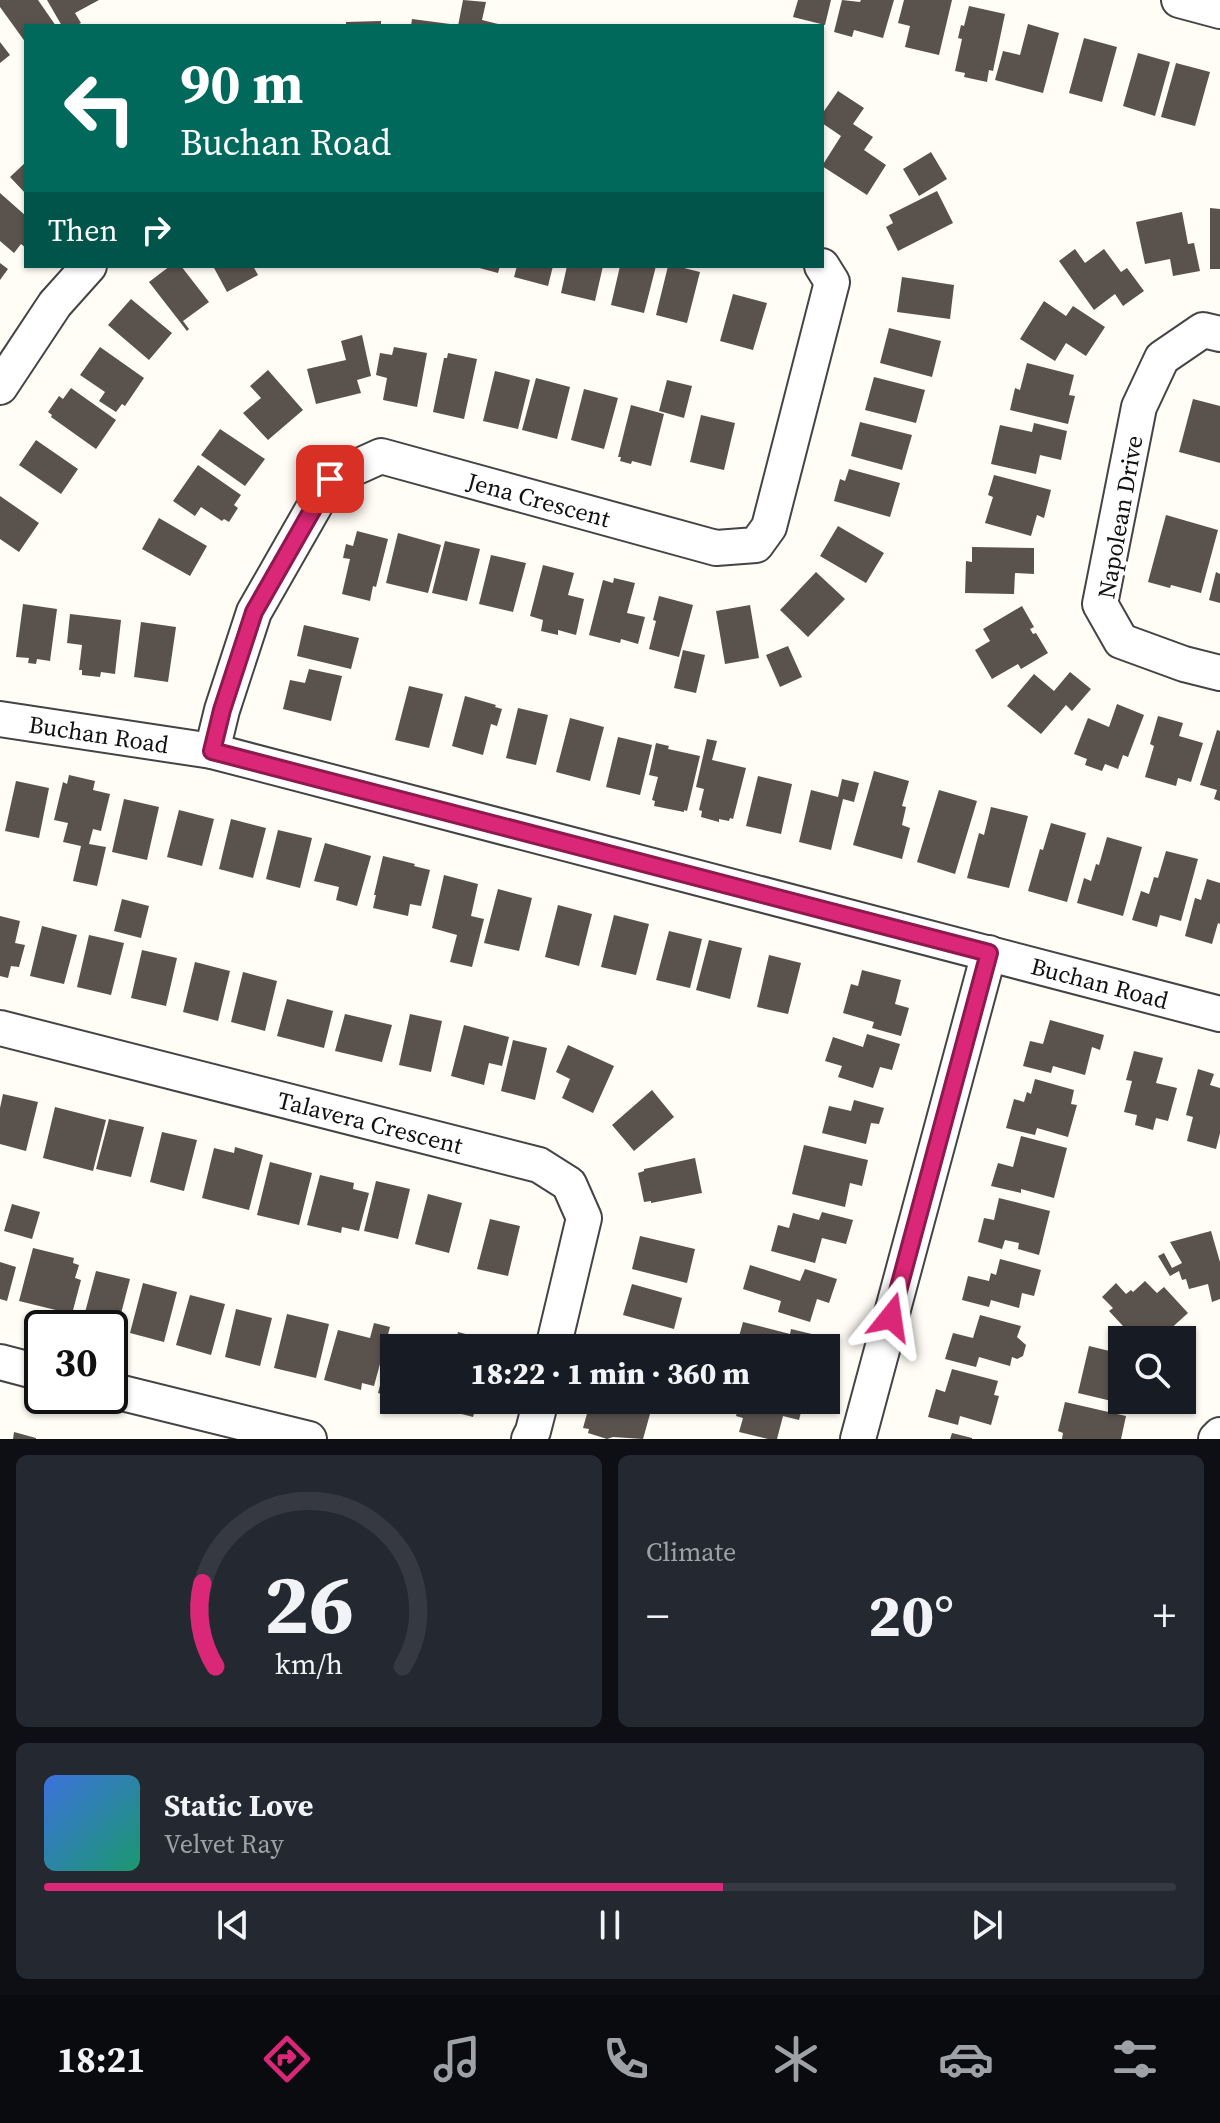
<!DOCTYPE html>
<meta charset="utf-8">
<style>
body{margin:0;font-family:"Source Serif 4",serif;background:#242831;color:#f1f3f6;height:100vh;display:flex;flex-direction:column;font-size:30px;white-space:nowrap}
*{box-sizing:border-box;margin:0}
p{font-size:26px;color:#9ea1a6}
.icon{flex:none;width:44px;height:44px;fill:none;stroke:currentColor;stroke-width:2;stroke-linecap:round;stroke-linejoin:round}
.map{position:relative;height:1439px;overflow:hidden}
.panel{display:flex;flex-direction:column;gap:16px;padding:16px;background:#0d0f14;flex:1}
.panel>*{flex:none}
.top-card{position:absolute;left:24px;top:24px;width:800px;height:244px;border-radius:0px;box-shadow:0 2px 6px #0004;background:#00695c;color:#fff;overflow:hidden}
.controls{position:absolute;left:1108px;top:1326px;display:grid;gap:16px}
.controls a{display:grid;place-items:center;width:88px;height:88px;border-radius:0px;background:#171b24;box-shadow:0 2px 6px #0004;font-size:40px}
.speed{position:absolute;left:24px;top:1310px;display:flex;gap:16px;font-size:40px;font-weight:700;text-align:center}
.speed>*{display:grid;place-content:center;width:104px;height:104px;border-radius:50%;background:#171b24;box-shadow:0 2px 6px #0004;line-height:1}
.speed .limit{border:4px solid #111;border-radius:12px;background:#fff;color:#111}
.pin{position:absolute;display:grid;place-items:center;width:68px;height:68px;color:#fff;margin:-34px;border-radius:16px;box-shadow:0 4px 12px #0006}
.me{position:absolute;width:88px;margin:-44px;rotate:15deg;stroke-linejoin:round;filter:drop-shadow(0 0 6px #0008)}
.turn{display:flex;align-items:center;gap:28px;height:168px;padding:0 24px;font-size:36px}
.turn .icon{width:104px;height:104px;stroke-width:2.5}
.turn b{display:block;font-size:56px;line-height:68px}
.then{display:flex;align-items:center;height:76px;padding:0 24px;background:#0003;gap:16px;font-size:30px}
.big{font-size:60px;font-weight:800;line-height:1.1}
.panel .widget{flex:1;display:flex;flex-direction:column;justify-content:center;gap:12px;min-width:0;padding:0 28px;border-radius:12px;background:#242831}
.panel .dial{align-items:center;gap:0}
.dial svg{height:208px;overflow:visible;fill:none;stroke:#363941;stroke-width:7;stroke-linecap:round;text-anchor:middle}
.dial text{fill:#f1f3f6;stroke:none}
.song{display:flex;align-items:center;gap:24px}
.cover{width:96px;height:96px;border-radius:12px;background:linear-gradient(135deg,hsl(220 70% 55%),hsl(160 70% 35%))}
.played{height:8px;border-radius:4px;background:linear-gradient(90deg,#db2777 60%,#363941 60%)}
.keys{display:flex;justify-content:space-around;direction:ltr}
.heat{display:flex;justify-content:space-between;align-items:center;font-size:44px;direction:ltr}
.panel .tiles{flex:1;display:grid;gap:16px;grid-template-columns:1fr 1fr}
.widget:last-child{grid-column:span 2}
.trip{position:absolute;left:380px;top:1334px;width:460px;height:80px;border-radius:0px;background:#171b24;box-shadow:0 2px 6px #0004;font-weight:800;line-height:80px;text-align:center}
.tab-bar{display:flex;height:128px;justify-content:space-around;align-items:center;background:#090b0e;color:#9ea1a6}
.tab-bar .icon{width:56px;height:56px}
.tab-bar .on{color:#db2777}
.tab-bar b{font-size:36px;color:#f1f3f6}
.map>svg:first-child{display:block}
.building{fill:#5a524d}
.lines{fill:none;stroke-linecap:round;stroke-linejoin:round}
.minor-casing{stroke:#444;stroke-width:38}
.minor{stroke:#fff;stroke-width:34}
.route-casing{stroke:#8e194d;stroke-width:20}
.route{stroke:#db2777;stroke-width:14}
.labels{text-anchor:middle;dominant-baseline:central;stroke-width:8;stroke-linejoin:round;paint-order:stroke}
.street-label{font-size:24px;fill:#111;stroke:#fff}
</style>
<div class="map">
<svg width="1220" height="1439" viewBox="0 0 1220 1439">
<rect width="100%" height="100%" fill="#fffdf5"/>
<path class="building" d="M0,0h38l18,26h-30v17l-26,-36z
M47,0h52l-24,13 6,10 -6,3h-13z
M463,0l23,2 -4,18 24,6h-48z
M798,0h33l-6,25 -32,-8z
M842,0l18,2 1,-2h33l-11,38 -29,-8 -2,7 -18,-5z
M904,0h48l-13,55 -34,-8 5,-21 -12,-3z
M969,6l36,8 -12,57 -4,-1 -2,12 -23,-5 1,-4 -10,-2 7,-32 -4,-1 3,-13 3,1z
M412,19l38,5v2h-39z
M381,21v5h-35v-4z
M1028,24l31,9 -16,60 -48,-13 8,-29 17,4z
M1084,38l33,9 -15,55 -33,-9z
M0,42l10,13 -10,8z
M1138,53l32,9 -15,54 -32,-10z
M1176,63l34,9 -15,54 -34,-9z
M838,91l26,17 -11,16 20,13 -9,13 22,15 -19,30 -45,-29 19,-30 -19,-13v-9z
M931,152l16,27 -28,17 -16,-27z
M26,162v32l-16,-17z
M937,191l16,32 -55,28 -12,-24 7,-4 -4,-8z
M0,193l26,23v32l-5,-4 -7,9 -14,-12z
M1210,208l10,1v60h-10z
M1182,212l6,32 6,-1 6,28 -27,5 -3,-17 -25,5 -9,-42z
M1075,249l10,14 19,-14 17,23 6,-4 17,23 -21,15 -8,-12 -21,16 -35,-49z
M0,263l8,6 -8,11z
M170,266h11l28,36 -26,19 6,8 -2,2 -38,-49z
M213,266h40l5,9 -31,17z
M472,266h28l-2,7z
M517,266h36l-5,20 -34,-9z
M567,266h36l-8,35 -34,-8z
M620,266h36l-12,47 -33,-8z
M668,266h8l24,6 -13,51 -31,-8z
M902,277l52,8 -4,34 -53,-7z
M733,294l34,9 -14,47 -33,-9z
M131,299l41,34 -23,27 -41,-35z
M1044,301l22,15 7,-10 32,21 -19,29 -20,-13 -11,18 -35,-22z
M889,328l52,13 -9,36 -52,-14z
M362,335l9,41 -14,4 4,13 -45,11 -9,-35 39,-9 -5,-19z
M100,347l44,31 -19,28 -3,-2 -6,8 -17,-11 6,-9 -25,-17z
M394,347l33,6 -10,54 -34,-7 4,-22 -11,-3 4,-22 12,2z
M448,353l29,6 -13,60 -31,-7 11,-54h3z
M1027,363l47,12 -5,20 6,1 -7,28 -58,-14 5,-22 5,2z
M268,370l35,40 -35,30 -25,-27 18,-15 -11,-12z
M495,371l35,9 -12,49 -35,-8z
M874,377l51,13 -9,33 -51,-13z
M536,378l34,9 -13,52 -35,-9z
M667,380l25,6 -8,32 -25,-7z
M71,388l45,32 -20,29 -45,-32 1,-2 -4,-3 11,-16 4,3z
M584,389l34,9 -14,51 -33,-9z
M1193,399l27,7v57l-41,-11z
M631,405l33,9 -13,52 -19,-5 -1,3 -11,-3 1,-4h-3z
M701,415l34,8 -11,47 -34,-8z
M860,422l52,13 -10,35 -51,-14z
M1034,423l33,8 -6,29 -21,-5 -4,19 -45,-10 9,-39 32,7z
M220,429l45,30 -20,27 -44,-31z
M36,440l42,29 -17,25 -42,-29z
M198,465l43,30 -7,10 4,3 -9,14 -5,-3 -2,2 -21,-14 -6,9 -22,-15z
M849,469l51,14 -10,34 -56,-16 6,-22 5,2z
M994,475l57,15 -7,28 -7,-3 -6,21 -46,-13 8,-26 -5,-2z
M0,496l39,27 -20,29 -19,-13z
M1166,515l52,15 -17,63 -30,-8 -1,3 -22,-6z
M159,518l48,28 -17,30 -48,-27z
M838,526l46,27 -18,30 -46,-27z
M357,531l31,8 -12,48 -3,-1 -3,15 -28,-7 8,-35 -7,-1 3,-14 7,2z
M398,533l43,12 -13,48 -42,-10z
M445,541l35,8 -13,52 -35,-8z
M972,547l62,1v26l-19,-1 -1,21 -49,-1 1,-32 6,1z
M491,555l35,8 -13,49 -34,-8z
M543,565l31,8 -6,22 16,4 -8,36 -18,-5v5l-17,-4 2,-11 -13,-4z
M816,572l29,27 -37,38 -28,-27z
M1216,572l4,2v29l-11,-3z
M614,578l21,5 -8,30 18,4 -7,27 -17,-5 -1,4 -31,-8 14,-55 10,3z
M659,596l34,9 -14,52 -30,-8 7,-28 -3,-1z
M23,604l34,5 -7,52 -13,-2 -1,5 -8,-1 1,-5 -13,-1z
M750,605l9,53 -34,6 -9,-53z
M1022,606l12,21 -4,2 3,5 3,-1 12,20 -27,16 -3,-5 -26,15 -17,-29 15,-9 -7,-12z
M70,614l51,6 -6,54 -14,-2 -1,5 -18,-2v-5h-3l3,-25 -15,-2z
M141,622l35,5 -8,55 -34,-5z
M304,625l55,13 -8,31 -54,-13z
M788,646l14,31 -22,10 -14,-32z
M683,650l22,5 -9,38 -22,-5z
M309,669l33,7 -11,45 -48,-12 7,-29 15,3z
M1070,672l21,17 -19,22 -6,-6 -25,29 -34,-28 27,-32 20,17z
M409,686l34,8 -14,54 -34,-8z
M465,696l31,9 -1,2 7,2 -5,17 -6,-2 -8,31 -31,-9z
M1117,704l27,11 -16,42 -5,-2 -5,14 -13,-5 -3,7 -17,-6 2,-6 -13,-5 14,-36 21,9z
M518,708l30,7 -12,50 -30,-7z
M1158,716l25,7 -4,13 24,7 -12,39 -13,-4 -2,8 -31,-9 9,-31 -4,-2z
M570,718l34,9 -14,54 -34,-9z
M1217,730l3,1v70l-6,-2 3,-9 -17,-5z
M618,737l34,8 -12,50 -34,-8z
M707,739l10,2 -5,19 34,8 -13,51 -3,-1 -1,3 -10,-2v3l-18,-5 1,-6 -3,-1 5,-21 -8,-2z
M656,743l13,3 -1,3 32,7 -13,55 -3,-1v2l-30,-6 1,-5 -3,-1 6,-23 -9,-2z
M874,771l35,10 -7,25 4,1 -4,18 8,3 -8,31 -49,-14z
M69,775l26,6 -2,9 17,4 -9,37 -8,-2 -4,15 17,3 -9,39 -24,-5 8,-35 -18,-4 5,-19 -14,-3 9,-38 4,2z
M758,776l34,8 -11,50 -35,-8z
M842,779l17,4 -5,19 -11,-3 -12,51 -32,-8 12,-52 27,7z
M16,781l33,7 -10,50 -34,-7z
M939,790l38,11 -22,73 -38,-12z
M124,799l35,8 -12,53 -35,-8z
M991,807l37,9 -19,72 -42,-10 12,-45 5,2z
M179,810l35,9 -12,47 -35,-9z
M231,819l35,9 -13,50 -34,-9z
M1051,823l35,10 -19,69 -39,-11 12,-42 3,1z
M278,830l34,8 -12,50 -34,-9z
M1107,837l35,10 -19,69 -46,-13 7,-25 7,3 5,-17 3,1z
M325,843l46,13 -14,50 -21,-6 3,-13 -25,-6z
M1166,851l32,8 -17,62 -21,-6 -3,12 -25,-7 9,-29 8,3 5,-17 4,1z
M383,856l32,8 -1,2 16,4 -9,36 -11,-2 -2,12 -35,-8 3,-13h-2z
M444,875l34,9 -7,32 13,3 -12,48 -22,-5 7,-27 -25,-7z
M1207,879l13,4v41l-2,-1 -6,21 -27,-8 10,-38 6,2z
M498,889l34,9 -13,53 -35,-8z
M122,899l27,7 -8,32 -27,-7z
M558,905l34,9 -13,52 -34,-9z
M614,915l35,9 -13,51 -35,-8z
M0,916l20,5 -5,22 10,2 -6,22 -8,-1 -3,12 -8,-2z
M42,926l35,9 -13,49 -34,-8z
M669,931l33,8 -12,49 -34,-8z
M89,935l35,8 -13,52 -34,-8z
M709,940l33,8 -12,51 -34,-9z
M142,950l35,8 -11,48 -35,-8z
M769,955l32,8 -13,51 -31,-7z
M195,962l35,9 -12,50 -35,-9z
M862,970l39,10 -6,24 14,4 -8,28 -29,-8 2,-6 -31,-9 8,-29 7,2z
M243,972l34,9 -12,50 -34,-9z
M287,999l46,12 -9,37 -47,-12z
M345,1014l47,11 -10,37 -47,-11z
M410,1014l32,7 -11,51 -32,-7z
M1050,1020l54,15 -4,15 -8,-3 -7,28 -32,-9 -2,7 -28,-7 7,-25 13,3z
M464,1025l45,12 -7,29 -13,-3 -5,22 -33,-9z
M867,1034l33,10 -8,26 -12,-3 -7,21 -35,-11 4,-11 -17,-5 8,-24 30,10z
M513,1040l34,8 -12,52 -34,-9z
M568,1045l46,21 -21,47 -31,-15 8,-19 -14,-7z
M1134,1051l29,7 -7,25 21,5 -9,33 -12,-3 -3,12 -18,-5 2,-10 -13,-3 8,-31 -6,-1z
M1198,1069l16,5 -4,11 10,3v45l-4,16 -29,-8 6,-24 -7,-2z
M1035,1079l39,11 -3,14 6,1 -9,32 -31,-9 -2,7 -29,-7 8,-29 10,3 3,-10 4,2z
M652,1090l22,27 -40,34 -22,-26z
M3,1094l35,8 -12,49 -26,-7v-36z
M854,1100l30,8 -5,16 -8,-1 -5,21 -44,-11 7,-27 22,5z
M55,1107l51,13 -13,51 -50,-13z
M109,1119l35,8 -13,50 -35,-8z
M162,1132l35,8 -13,51 -34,-9z
M1021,1136l46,12 -13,50 -33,-9v4l-30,-7 7,-23 15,4z
M804,1145l64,15 -6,26 -12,-3 -5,24 -53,-13z
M235,1147l28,8 -14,55 -47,-12 12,-50 20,5z
M695,1158l7,35 -51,10v-2l-7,1 -6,-29 6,-2v-2z
M270,1162l42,11 -13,52 -42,-10z
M320,1175l34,8 -1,6 16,4 -10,38 -17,-4 -1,6 -34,-8z
M376,1181l34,8 -12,50 -34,-8z
M428,1194l34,9 -13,50 -34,-9z
M999,1198l51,13 -11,44 -21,-6 1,-6 -14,-3 -3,9 -24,-7 6,-24 10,2z
M12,1204l28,8 -8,27 -28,-8z
M822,1212l31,8 -7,24 -24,-6 -7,25 -44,-12 7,-26 11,3 4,-15 26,7z
M490,1219l30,7 -12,50 -31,-7z
M1211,1231l9,31v37l-8,3 -4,-18 -19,5 -3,-10 -4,1 -3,-9 -9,5 -12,-20 6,-3 8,15 10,-5 -12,-21z
M640,1236l55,13 -8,34 -55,-14z
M33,1248l41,10 -1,5 6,2 -4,13 6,2 -9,34 -53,-13z
M1000,1259l41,11 -7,26 -12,-3 -3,15 -28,-8 -2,7 -27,-7 6,-24 21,5 2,-8 5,2z
M0,1262l16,5 -9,34 -7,-2z
M750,1265l50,16 5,-12 32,10 -8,24 -12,-4 -7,23 -32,-10 3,-11 -38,-12z
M96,1271l34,8 -13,50 -15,-4v3l-16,-2 1,-4 -4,-2z
M1145,1281l12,12 7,-6 24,26 -21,19 -6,-6 -4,4 3,4 -7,6h-17l-27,-29 4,-3 -11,-11 14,-14 10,11 5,-4 2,2z
M143,1283l34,9 -13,50 -34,-9z
M632,1284l50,14 -8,31 -51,-14z
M190,1295l35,9 -14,51 -35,-10z
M236,1309l36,9 -12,48 -35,-9z
M287,1314l42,10 -13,54 -42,-10z
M980,1315l41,11 -4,11 9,8 -3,11 -6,3 -5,-2 -2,9 -31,-9 -3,10 -31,-8 8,-26 20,5z
M743,1322l47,12 1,-5 29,7 -3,12h-57l1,-2 -23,-6z
M374,1323l16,4 -16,59 -12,-3 -1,7 -37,-10 14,-50 32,8z
M458,1332l34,9 -2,7h-36z
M391,1342l18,5 -15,1v52h16l-1,5 -29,-7 2,-4 -4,-1z
M1089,1346l33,8v46h21l-2,8 -63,-15z
M952,1369l46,12 -4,14 5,1 -8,29 -31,-9 -2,9 -30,-8 8,-28 9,3z
M441,1400h37l-5,17 -34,-9z
M599,1400l51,14 -7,25 -30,-2 -6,2 -19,-6 1,-4 -6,-1 5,-18 8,3z
M740,1400h64l-5,20 -16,-4 -6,23h-9l-29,-7 4,-14 -7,-2z
M1065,1402l61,14 -5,23h-59l1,-6 -5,-2z
M14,1432l22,6v1h-23z
M952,1433l20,5v1h-22z"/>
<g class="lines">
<defs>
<g id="minor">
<path d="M1179,0l41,11"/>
<path d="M1220,334l-17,-4 -41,28 -23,49 -39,197 21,37 63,23 36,9"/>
<path d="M0,387l55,-83 34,-38"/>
<path id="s1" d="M0,719l212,32 1008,263"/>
<path id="s2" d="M212,751l10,-41 32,-98 76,-133 51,-23 335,92 40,-3 13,-18 63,-245 -10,-16"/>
<path id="s3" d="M0,1028l539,137 30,19 15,34 -31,130"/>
<path d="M0,1362l42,11"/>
<path d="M110,1390l199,49"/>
<path d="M529,1439l4,-8 8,-31"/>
<path d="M858,1439l131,-486"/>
<path d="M1216,1439l4,-4"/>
</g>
</defs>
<use href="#minor" class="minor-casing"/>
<use href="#minor" class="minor"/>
</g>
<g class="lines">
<defs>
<path id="route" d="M330,479l-76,133 -32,98 -10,41 777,202 -98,364"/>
</defs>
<use href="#route" class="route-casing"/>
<use href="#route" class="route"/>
</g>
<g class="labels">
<g class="street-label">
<text stroke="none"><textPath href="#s2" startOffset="518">Jena Crescent</textPath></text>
<text transform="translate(1120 517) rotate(-80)">Napolean Drive</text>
<text stroke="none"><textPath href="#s1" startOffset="100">Buchan Road</textPath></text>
<text stroke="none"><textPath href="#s1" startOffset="1132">Buchan Road</textPath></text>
<text stroke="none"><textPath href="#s3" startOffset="382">Talavera Crescent</textPath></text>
</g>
</g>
</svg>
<div class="controls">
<a><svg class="icon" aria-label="search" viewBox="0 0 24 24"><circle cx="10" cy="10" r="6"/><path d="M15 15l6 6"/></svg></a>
</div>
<div class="speed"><div class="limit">30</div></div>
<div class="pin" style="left:330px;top:479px;background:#d93025"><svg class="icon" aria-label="arrive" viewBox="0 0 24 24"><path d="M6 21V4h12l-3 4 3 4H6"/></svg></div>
<svg class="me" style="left:891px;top:1317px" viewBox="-20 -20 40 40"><path d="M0-17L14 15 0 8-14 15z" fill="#db2777" stroke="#fff" stroke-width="4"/></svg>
<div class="trip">18:22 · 1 min · 360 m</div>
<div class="top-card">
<div class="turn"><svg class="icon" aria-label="left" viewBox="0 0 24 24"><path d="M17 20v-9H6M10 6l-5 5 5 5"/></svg><div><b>90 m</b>Buchan Road</div></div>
<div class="then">Then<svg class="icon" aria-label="right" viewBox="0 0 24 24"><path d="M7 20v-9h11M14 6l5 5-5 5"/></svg></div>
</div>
</div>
<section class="panel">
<div class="tiles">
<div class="widget dial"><svg viewBox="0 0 100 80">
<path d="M14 69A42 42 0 1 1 86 69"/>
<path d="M14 69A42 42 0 0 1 9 37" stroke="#db2777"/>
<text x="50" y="56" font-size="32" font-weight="700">26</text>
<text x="50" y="72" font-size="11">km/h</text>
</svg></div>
<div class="widget"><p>Climate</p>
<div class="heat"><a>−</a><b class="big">20°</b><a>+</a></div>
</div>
<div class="widget">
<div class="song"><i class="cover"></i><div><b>Static Love</b><p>Velvet Ray</p></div></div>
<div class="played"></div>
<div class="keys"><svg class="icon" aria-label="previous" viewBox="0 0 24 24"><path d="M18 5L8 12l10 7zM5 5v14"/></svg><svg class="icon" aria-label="pause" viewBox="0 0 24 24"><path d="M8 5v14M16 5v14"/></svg><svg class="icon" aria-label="next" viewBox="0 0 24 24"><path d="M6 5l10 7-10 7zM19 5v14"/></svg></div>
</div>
</div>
</section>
<nav class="tab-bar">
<b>18:21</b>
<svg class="icon on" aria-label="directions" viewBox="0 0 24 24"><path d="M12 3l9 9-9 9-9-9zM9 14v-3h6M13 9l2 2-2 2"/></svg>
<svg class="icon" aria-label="music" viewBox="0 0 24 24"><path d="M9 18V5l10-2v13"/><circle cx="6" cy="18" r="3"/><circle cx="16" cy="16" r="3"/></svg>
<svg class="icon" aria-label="phone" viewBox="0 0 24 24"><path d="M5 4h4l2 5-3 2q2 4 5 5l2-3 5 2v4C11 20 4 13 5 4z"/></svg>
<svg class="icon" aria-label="climate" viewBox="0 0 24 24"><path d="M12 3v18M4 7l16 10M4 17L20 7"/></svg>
<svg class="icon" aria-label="car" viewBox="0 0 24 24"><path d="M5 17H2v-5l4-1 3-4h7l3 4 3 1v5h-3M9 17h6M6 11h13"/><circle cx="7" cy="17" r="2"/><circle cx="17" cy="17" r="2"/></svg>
<svg class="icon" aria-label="filters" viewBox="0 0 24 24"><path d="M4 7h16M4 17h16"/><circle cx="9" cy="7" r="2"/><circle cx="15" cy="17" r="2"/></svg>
</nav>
